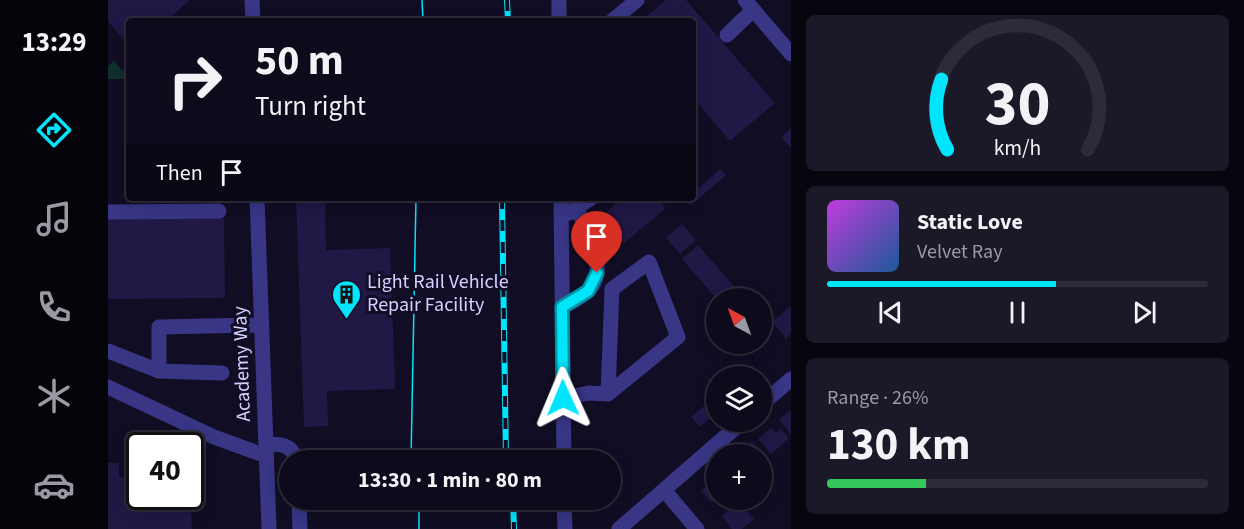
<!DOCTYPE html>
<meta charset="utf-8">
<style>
body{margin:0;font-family:"Source Sans 3",sans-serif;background:#1b1828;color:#f1f3f6;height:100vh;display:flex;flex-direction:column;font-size:22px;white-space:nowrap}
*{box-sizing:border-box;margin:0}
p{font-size:20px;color:#9a9aa3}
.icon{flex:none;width:33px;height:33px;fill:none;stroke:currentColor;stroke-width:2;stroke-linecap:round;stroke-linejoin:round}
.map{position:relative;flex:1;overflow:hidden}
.drawer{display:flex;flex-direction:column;gap:15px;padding:15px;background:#07060f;width:453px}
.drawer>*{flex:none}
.banner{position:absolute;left:18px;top:18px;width:570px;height:183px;border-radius:6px;box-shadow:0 3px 15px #0003,0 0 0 2px #2d2b3a;background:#0d0a1b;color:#f1f3f6;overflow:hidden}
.needle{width:39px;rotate:319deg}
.buttons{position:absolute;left:598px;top:288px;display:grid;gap:12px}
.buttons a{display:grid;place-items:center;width:66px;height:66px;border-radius:50%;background:#0d0a1b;box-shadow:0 3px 15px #0003,0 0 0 2px #2d2b3a;font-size:30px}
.speed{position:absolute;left:18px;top:432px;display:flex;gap:12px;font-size:30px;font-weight:700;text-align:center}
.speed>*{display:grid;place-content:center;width:78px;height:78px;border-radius:50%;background:#0d0a1b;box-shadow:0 3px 15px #0003,0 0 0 2px #2d2b3a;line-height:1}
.speed .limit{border:3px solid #111;border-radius:9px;background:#fff;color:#111}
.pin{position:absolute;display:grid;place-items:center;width:51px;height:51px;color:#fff;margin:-62px -26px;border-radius:50% 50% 50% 0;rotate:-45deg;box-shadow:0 0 6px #0007}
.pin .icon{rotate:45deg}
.me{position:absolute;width:66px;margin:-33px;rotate:359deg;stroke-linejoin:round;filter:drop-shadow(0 0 4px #0008)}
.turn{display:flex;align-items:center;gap:21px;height:126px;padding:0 30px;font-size:27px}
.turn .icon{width:78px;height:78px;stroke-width:2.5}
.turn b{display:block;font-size:42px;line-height:51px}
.then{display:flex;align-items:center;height:57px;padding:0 30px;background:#0003;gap:12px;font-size:22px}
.big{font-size:45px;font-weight:700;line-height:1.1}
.drawer .tile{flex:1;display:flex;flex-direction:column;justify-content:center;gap:9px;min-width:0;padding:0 21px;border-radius:9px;background:#1b1828}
.drawer .dial{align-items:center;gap:0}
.dial svg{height:156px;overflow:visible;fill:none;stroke:#2d2b3a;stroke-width:7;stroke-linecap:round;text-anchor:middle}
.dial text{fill:#f1f3f6;stroke:none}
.song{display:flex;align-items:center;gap:18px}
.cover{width:72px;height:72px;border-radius:9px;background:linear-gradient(135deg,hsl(290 70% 55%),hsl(210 70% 35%))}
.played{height:6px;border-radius:3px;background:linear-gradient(90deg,#00e5fc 60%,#2d2b3a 60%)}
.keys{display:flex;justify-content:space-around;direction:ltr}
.charge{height:9px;border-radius:4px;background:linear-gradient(90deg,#34c759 26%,#2d2b3a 0)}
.trip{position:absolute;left:171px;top:450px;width:342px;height:60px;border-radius:30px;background:#0d0a1b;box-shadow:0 3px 15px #0003,0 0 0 2px #2d2b3a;font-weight:700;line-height:60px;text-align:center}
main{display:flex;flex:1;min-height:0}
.dock{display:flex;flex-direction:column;width:108px;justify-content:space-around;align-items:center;background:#05040b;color:#9a9aa3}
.dock .icon{width:42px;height:42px}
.dock .current{color:#00e5fc}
.dock b{font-size:27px;color:#f1f3f6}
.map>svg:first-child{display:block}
.green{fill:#102f2d}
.building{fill:#211846}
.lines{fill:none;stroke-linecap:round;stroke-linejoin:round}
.minor{stroke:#383685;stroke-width:15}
.tram{stroke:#00e5fc;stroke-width:1.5}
.rail-casing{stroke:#00e5fc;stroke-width:6}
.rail{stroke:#110d24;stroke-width:4;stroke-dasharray:11;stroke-linecap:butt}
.route-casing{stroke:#0095a4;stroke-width:15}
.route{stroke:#00e5fc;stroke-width:10}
.labels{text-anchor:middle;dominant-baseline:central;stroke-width:6;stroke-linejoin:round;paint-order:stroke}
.poi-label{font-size:20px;fill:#d5d1ff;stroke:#110d24;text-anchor:start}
.street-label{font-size:20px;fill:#d5d1ff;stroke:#110d24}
</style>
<main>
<nav class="dock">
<b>13:29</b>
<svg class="icon current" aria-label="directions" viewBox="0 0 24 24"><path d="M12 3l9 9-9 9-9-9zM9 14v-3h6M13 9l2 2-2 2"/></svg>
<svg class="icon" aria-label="music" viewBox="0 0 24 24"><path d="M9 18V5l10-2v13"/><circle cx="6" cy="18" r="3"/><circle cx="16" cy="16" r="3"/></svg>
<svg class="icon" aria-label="phone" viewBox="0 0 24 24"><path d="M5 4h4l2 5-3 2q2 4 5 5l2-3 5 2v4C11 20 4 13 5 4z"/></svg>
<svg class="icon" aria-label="climate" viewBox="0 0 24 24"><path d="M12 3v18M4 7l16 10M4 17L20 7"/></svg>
<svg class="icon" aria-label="car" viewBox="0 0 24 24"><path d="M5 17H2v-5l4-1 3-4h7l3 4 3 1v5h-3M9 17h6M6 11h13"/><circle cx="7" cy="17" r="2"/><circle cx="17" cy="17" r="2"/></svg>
</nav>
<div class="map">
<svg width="683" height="529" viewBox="0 0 683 529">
<rect width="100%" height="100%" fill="#110d24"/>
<path class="green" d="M6,61l8,9h7v9h-21v-13z"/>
<path class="building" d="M0,0h82l-24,21h-37v25l-21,-25z
M558,0h20l89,103 -45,38 -37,-43v-77h-44l-3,-4z
M683,128v20l-10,-11z
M612,169l6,6 -35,30 -6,-6 8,-1v-5z
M188,198h29l1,52 64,-2 5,141 -68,2 1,35 -24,1z
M514,198h35l9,10 -42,35 -11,-13 -2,2 -12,-13z
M116,216l1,82 -117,1v-82z
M574,224l14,16 -16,14 -14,-16z
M590,245l45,52 -2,1h-25l-34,-39z
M683,306v28l-5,4 -14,-16z
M609,395v17l-17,15 -9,-10z
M683,410v24l-12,-14z
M663,428l5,5 5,-4 8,9 -18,16 -13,-15z
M644,441l15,18 -5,5v-10h-25z
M0,463h11v14l21,-1v20h50l2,33h-84z
M604,481l5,6v10l-6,5 -10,-11z
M631,502l15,17 -12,10h-10l-10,-13z"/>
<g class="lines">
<path class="minor" d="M144,0l1,21
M451,0v21
M637,0l46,54
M504,21l25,-21
M619,35l26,-25
M149,198l12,331
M453,198l3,262
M0,212l111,-1
M461,213l22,-15
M454,307c10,-5 21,-10 28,-18 18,-21 -2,-59 -13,-79
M0,351l51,20
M114,373l-63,-2v-44l103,-2
M0,387l106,50 52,19
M455,398l26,-5 19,1 70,-57 -29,-75 -37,27 -4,105
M654,404l29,-25
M158,444c15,0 25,0 31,16
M556,490l33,39
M191,500l1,29
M456,500l1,29
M511,529l123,-107"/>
<path class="tram" d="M314,0l1,21
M303,460l5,-262
M311,529v-29"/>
<defs>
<path id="rail" d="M399,0l1,21
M394,198l4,262
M405,500l1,29"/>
</defs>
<use href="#rail" class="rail-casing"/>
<use href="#rail" class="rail"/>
</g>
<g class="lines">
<defs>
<path id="route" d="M455,398l-1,-91 26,-16 9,-18"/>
</defs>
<use href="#route" class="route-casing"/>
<use href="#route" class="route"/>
</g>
<defs>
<symbol id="building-pin" viewBox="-11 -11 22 30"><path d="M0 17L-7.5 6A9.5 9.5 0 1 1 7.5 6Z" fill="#00e5fc" stroke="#110d24"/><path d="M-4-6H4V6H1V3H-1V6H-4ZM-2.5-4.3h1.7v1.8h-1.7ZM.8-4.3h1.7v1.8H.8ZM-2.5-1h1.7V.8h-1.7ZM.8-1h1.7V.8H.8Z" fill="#111"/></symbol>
</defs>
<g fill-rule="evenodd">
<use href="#building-pin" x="222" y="278" width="33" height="45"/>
</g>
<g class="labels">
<g class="poi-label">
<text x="259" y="282">Light Rail Vehicle<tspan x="259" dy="23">Repair Facility</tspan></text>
</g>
<g class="street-label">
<text transform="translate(134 364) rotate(-92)">Academy Way</text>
</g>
</g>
</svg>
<div class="buttons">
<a><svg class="needle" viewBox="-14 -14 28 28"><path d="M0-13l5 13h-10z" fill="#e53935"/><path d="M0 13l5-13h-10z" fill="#9a9aa3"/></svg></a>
<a><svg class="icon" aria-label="layers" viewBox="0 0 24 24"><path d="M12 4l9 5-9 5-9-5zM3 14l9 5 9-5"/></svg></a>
<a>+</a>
</div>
<div class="speed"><div class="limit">40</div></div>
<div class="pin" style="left:489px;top:273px;background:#d93025"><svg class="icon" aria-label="arrive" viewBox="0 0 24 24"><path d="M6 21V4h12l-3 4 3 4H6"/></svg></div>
<svg class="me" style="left:455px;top:398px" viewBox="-20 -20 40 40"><path d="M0-17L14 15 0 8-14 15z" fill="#00e5fc" stroke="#fff" stroke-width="4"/></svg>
<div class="trip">13:30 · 1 min · 80 m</div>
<div class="banner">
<div class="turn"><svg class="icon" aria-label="right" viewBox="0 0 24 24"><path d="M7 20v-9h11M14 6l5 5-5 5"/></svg><div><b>50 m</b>Turn right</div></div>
<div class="then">Then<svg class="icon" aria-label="arrive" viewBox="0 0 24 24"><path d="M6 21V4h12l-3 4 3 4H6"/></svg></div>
</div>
</div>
<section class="drawer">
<div class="tile dial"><svg viewBox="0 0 100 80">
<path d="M14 69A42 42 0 1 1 86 69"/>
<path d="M14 69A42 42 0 0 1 11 33" stroke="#00e5fc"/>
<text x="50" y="56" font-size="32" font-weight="700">30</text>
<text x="50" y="72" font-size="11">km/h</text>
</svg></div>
<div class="tile">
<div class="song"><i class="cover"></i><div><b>Static Love</b><p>Velvet Ray</p></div></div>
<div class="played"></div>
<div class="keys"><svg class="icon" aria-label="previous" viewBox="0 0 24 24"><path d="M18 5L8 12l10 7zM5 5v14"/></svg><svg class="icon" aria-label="pause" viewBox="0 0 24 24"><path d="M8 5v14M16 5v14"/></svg><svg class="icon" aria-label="next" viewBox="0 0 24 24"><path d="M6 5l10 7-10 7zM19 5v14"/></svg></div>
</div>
<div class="tile"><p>Range · 26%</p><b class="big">130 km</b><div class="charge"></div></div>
</section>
</main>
